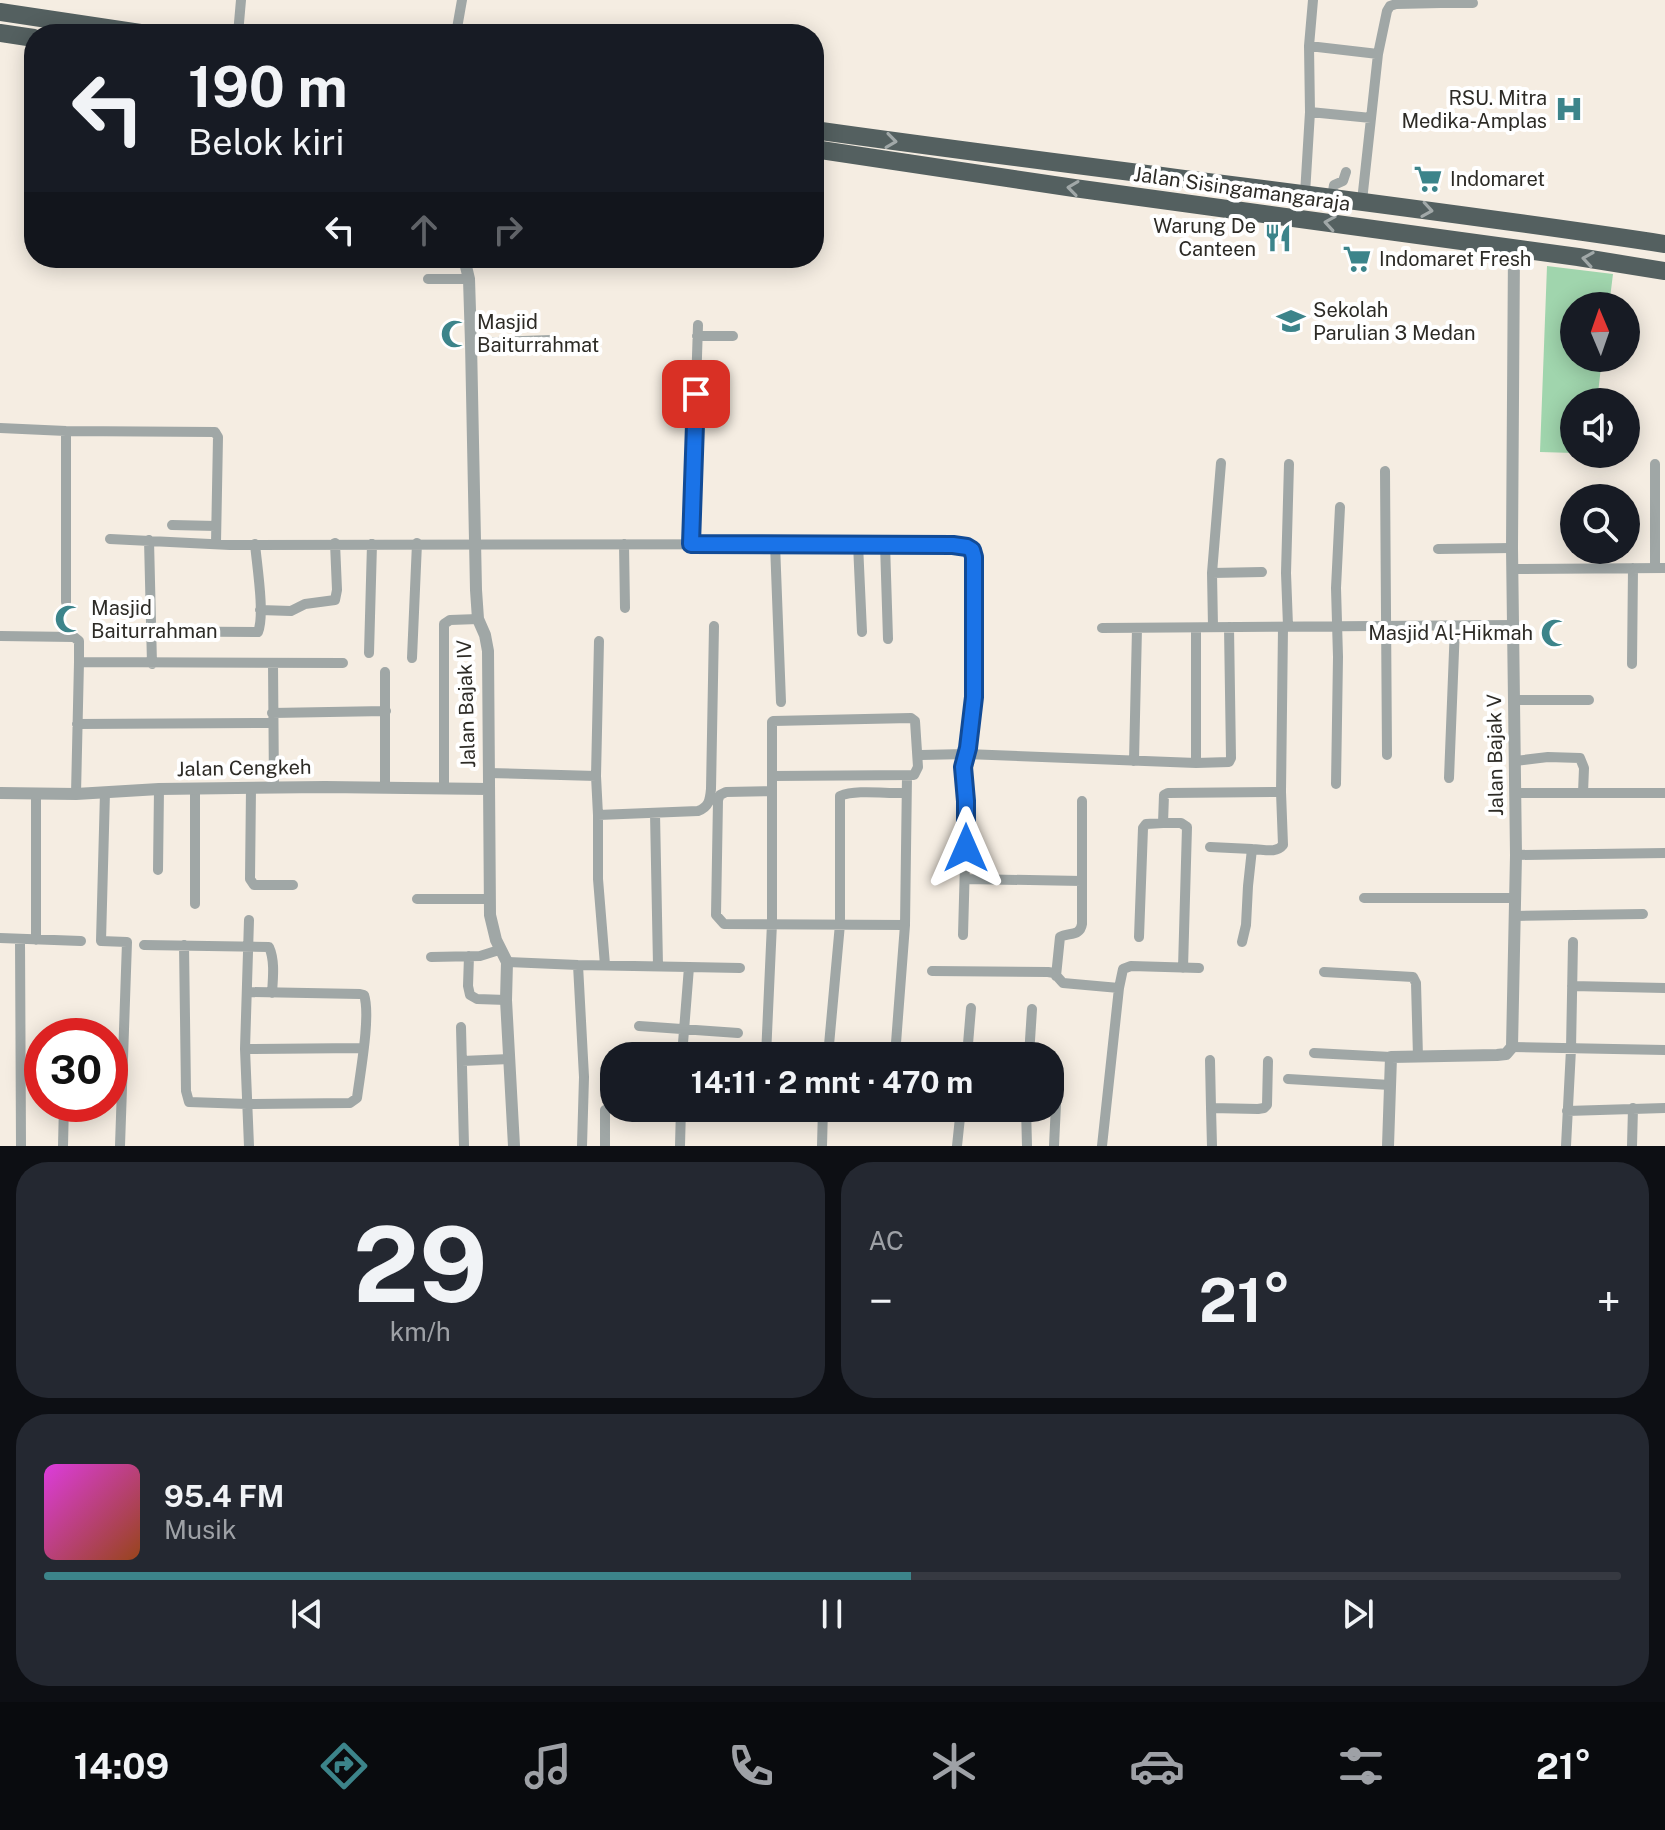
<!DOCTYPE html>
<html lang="id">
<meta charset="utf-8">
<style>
body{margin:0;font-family:"Public Sans",sans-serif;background:#242831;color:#f1f3f6;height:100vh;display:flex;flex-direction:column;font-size:30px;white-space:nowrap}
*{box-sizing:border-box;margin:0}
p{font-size:26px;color:#9ea1a6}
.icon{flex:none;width:44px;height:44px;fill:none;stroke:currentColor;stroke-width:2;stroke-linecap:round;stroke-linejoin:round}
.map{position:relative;height:1146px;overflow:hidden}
.drawer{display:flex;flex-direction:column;gap:16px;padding:16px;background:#0d0f14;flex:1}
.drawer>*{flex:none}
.hud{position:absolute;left:24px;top:24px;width:800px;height:244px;border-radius:32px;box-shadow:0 4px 20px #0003;background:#171b24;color:#f1f3f6;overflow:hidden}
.needle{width:52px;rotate:358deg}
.buttons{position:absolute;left:1560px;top:292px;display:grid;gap:16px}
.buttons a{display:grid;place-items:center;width:80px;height:80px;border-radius:50%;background:#171b24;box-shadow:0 4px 20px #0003;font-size:40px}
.speed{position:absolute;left:24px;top:1018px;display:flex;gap:16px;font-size:40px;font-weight:700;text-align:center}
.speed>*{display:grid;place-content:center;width:104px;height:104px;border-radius:50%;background:#171b24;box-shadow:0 4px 20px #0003;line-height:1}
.speed .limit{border:12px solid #d22;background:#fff;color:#111}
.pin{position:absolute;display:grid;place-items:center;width:68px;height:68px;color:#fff;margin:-34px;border-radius:16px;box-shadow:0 4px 12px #0006}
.me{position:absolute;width:88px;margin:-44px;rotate:0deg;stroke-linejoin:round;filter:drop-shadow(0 0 6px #0008)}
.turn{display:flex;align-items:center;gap:28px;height:168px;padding:0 32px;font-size:36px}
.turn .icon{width:104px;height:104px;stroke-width:2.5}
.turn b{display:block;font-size:56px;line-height:68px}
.lanes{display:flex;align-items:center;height:76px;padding:0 32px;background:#0003;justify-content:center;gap:40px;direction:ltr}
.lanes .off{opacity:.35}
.big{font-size:60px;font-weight:700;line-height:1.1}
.drawer .card{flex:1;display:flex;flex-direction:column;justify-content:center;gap:12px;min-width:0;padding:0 28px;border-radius:32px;background:#242831}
.drawer .dial{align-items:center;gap:0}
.dial b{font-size:104px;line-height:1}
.song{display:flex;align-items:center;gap:24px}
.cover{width:96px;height:96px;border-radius:12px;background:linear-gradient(135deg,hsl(300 70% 55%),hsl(20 70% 35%))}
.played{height:8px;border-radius:4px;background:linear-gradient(90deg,#3c848a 55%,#363941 55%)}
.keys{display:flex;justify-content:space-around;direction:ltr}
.heat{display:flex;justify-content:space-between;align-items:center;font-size:44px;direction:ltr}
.drawer .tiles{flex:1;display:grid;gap:16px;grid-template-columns:1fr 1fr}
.card:last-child{grid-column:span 2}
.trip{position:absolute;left:600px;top:1042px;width:464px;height:80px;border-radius:32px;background:#171b24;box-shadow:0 4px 20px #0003;font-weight:700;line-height:80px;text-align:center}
.tabs{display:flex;height:128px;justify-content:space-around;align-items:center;background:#090b0e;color:#9ea1a6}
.tabs .icon{width:56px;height:56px}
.tabs .on{color:#3c848a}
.tabs b{font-size:36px;color:#f1f3f6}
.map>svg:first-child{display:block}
.green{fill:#a0d5ad}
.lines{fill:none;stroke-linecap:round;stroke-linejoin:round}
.minor{stroke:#a0a7a6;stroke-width:10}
.tertiary{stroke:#a0a7a6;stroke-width:12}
.trunk{stroke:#546060;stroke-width:18}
.oneway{stroke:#a1a8a8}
.route-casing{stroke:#114b97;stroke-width:20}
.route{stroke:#1a73e8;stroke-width:14}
.labels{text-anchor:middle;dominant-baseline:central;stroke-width:8;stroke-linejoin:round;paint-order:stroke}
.poi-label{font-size:20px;fill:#2d2b26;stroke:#fff;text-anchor:start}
.street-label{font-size:20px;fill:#2d2b26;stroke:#fff}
</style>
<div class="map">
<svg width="1665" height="1146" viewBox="0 0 1665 1146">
<rect width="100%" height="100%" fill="#f5ede2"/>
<path class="green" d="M1547,266l66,8 -4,32h-35v52h28l-5,44h-23v51l-34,-1z"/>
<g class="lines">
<path class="minor" d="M1441,0v3h32
M238,34l3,-34
M456,34l6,-34
M1309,46l69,8
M1310,112l61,6
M1305,194l5,-82 -1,-66 4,-46
M1332,197l2,-12 9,-4 3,-9
M1362,201l16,-147 9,-43 3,-5 6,-2 45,-1
M428,279h41
M697,336h36
M471,343l80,-3
M0,428l66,3 149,1 3,5 -2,106
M66,431v171
M1385,471l2,284
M172,525l44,1
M110,539l120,6 655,-1 82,3 5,3 2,7v140l-11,70 3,59 -3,109
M149,540l3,124
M624,544l1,64
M691,544l7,-219
M775,544l6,158
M858,544l4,88
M885,544l3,95
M1438,549l74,-1
M1655,568v-104
M1513,569l152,-1
M1212,573l50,-1
M260,610l31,1 14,-7 30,-4 2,-10 -2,-47
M1288,626l-2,-53 3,-109
M1213,627l-1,-54 9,-110
M1102,628l412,-3
M99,631l159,1c7,-17 -1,-66 -3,-88
M0,636l74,1 5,4v21
M369,653l3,-109
M412,658l5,-115
M273,663l1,125
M1632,664l1,-96
M1514,700h75
M272,713l114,-2
M77,724l195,-1
M921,755l45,-1 230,9 33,-1 2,-4 -2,-131
M1134,761l3,-133
M1515,761l33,-4 32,1 4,10 -1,25
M1196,763v-135
M488,773l108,3 2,39 100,-4c11,-4 12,-11 13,-22l3,-163
M596,776l3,-135
M772,776l142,-1 4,-8 -3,-46 -4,-3 -138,3 -1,1v69l-46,1 -6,3 -2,5 -2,115 8,9 181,1 2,-149
M1449,778l6,-152
M1336,784l2,-127 -2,-69 4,-81
M385,787v-115
M251,788l-1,91 4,6h39
M444,789v-165l6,-4 28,-1
M105,792l-4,149 26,1 -7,204
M1515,793h150
M36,794v146
M76,794l3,-132 264,1
M655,813l3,153
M598,815v64l7,86
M1163,823h18l6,4 -4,141
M1210,847l42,2
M1516,855l149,-2
M158,870l1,-81
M966,879l116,2
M1364,898h152
M417,899h72
M195,904v-115
M1515,916l128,-2
M249,920l-4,129 4,97
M1139,937l4,-109 3,-4 17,-1 1,-28 4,-2 113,-1
M0,938l81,3
M20,939l1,207
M1242,942l4,-17 2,-39 4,-37c11,0 24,5 31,-4l-2,-53 2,-165
M144,945l125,2c6,13 4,31 3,46
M184,945l2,146 3,11 58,2 103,-1 7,-5c3,-24 14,-83 7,-103l-4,-1 -113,-2
M469,956l-1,30 2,9 7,4 29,1
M431,957l49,-1 19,-6
M507,962l71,3 111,2 -7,89
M578,965l6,112 -2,69
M689,967l51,1
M932,971l116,1 6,1 9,10 56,5
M1324,972l89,5 3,6 2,74
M1056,976l4,-39c8,-5 20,0 22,-13v-123
M1572,986l93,2
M639,1026l99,7
M461,1027l3,119
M66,1036v-4
M1512,1047l153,3
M245,1049l117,-1
M1314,1053l77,4
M766,1056l6,-133v-132
M828,1056l12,-132v-128c17,-7 47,-2 66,-3
M895,1056l10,-131
M967,1056l4,-48
M1029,1056l3,-47
M1210,1060l1,48
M462,1061l48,-2
M1288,1079l102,6
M1026,1108l1,38
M1567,1111l98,-3
M63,1146l1,-42
M605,1146v-36
M680,1146l1,-38
M822,1146l1,-38
M957,1146l4,-38
M1054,1146l3,-63
M1102,1146l17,-158 4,-19 8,-3 68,2
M1212,1146l-1,-38 47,1 6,-1 3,-3 1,-44
M1566,1146l5,-97 2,-107
M1632,1146l1,-38"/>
<path class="tertiary" d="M464,258l5,21 2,64 5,247 2,29 7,16 3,16 2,264 6,25 11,22 -1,38 8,146
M0,793l76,1 83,-5 166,-2 163,2
M1388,1146l3,-89 106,-2 9,-1 6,-7 4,-192 -4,-307 2,-299"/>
<path class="trunk" d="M0,12l147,22
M0,33l34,5
M814,130c283,40 568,71 851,114
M814,149l260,39 504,69 87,14"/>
</g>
<defs><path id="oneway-chevron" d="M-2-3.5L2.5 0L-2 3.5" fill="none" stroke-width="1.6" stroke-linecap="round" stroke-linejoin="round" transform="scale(2)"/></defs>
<g class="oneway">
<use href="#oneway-chevron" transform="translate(891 141) rotate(8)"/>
<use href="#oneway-chevron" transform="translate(1073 188) rotate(-172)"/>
<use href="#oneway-chevron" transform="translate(1427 210) rotate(9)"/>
<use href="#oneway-chevron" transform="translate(1330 223) rotate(-171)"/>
<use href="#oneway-chevron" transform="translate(1588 259) rotate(-171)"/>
</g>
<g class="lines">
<defs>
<path id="route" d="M696,394l-5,150 262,1 14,2 5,3 2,7v140l-6,51 -5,19 3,34v47"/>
</defs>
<use href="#route" class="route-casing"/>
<use href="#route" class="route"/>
</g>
<defs>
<symbol id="hospital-bare" viewBox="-9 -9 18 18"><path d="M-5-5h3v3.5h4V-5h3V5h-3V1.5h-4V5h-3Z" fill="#3c848a" stroke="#fff" stroke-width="2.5" paint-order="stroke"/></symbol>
<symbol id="supermarket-bare" viewBox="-9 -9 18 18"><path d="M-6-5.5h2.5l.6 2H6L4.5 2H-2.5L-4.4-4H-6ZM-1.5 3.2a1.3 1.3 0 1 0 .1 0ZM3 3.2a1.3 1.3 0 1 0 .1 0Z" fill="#3c848a" stroke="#fff" stroke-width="2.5" paint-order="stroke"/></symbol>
<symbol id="restaurant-bare" viewBox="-9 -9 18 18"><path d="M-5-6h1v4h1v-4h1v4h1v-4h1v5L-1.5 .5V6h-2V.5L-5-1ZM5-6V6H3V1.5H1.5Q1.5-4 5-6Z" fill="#3c848a" stroke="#fff" stroke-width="2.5" paint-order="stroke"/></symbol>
<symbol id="school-bare" viewBox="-9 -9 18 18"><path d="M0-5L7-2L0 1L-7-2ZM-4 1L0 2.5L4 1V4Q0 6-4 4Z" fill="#3c848a" stroke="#fff" stroke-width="2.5" paint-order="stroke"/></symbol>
<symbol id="mosque-bare" viewBox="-9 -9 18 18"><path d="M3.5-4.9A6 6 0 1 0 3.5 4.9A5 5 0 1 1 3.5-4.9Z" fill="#3c848a" stroke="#fff" stroke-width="2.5" paint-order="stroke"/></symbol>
</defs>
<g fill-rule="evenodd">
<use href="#hospital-bare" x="1549" y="89" width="40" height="40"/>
<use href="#supermarket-bare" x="1408" y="159" width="40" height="40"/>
<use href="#restaurant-bare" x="1258" y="218" width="40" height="40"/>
<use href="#supermarket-bare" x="1337" y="239" width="40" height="40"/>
<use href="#school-bare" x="1271" y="301" width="40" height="40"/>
<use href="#mosque-bare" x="435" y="314" width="40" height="40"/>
<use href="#mosque-bare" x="49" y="599" width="40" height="40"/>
<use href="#mosque-bare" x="1535" y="613" width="40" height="40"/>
</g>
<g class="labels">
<g class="poi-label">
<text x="1547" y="98" text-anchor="end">RSU. Mitra<tspan x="1547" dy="23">Medika-Amplas</tspan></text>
<text x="1450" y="179">Indomaret</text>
<text x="1256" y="226" text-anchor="end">Warung De<tspan x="1256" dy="23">Canteen</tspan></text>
<text x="1379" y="259">Indomaret Fresh</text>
<text x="1313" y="310">Sekolah<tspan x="1313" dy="23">Parulian 3 Medan</tspan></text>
<text x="477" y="322">Masjid<tspan x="477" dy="23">Baiturrahmat</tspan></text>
<text x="91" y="608">Masjid<tspan x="91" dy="23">Baiturrahman</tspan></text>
<text x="1533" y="633" text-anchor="end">Masjid Al-Hikmah</text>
</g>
<g class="street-label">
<text transform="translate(1242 189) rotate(8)">Jalan Sisingamangaraja</text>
<text transform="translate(466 704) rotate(-92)">Jalan Bajak IV</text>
<text transform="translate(1495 755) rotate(-91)">Jalan Bajak V</text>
<text transform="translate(244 768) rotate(-1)">Jalan Cengkeh</text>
</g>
</g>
</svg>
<div class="buttons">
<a><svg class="needle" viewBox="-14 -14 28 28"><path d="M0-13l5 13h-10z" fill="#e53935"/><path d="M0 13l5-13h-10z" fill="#9ea1a6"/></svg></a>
<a><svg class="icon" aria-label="sound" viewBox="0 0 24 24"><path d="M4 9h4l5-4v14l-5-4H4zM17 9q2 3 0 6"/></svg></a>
<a><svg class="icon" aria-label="search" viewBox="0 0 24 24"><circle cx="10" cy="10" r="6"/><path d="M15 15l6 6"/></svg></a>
</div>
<div class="speed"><div class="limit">30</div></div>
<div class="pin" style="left:696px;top:394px;background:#d93025"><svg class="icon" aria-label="arrive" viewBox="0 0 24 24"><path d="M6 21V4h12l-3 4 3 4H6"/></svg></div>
<svg class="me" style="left:966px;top:848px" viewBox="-20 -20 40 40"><path d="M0-17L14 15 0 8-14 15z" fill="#1a73e8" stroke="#fff" stroke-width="4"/></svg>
<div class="trip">14:11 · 2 mnt · 470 m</div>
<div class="hud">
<div class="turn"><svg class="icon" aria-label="left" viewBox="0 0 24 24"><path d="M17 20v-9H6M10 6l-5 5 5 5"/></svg><div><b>190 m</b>Belok kiri</div></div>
<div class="lanes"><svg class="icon" aria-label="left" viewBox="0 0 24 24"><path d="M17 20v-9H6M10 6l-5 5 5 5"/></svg><svg class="icon off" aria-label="ahead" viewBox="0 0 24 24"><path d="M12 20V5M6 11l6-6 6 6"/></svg><svg class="icon off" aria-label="right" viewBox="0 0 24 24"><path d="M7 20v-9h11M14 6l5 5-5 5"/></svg></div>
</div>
</div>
<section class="drawer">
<div class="tiles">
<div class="card dial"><b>29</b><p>km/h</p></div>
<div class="card"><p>AC</p>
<div class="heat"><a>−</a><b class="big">21°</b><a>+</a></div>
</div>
<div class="card">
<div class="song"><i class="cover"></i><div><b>95.4 FM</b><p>Musik</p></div></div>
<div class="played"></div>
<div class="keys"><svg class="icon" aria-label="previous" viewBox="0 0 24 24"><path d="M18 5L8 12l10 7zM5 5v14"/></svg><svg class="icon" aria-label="pause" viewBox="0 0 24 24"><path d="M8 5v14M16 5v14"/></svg><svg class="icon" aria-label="next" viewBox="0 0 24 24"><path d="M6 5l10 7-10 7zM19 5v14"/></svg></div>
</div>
</div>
</section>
<nav class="tabs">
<b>14:09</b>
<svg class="icon on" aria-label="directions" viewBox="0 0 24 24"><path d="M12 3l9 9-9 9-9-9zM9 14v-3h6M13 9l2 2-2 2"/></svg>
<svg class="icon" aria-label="music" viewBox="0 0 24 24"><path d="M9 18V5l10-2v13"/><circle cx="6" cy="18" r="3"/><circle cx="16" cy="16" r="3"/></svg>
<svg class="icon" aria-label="phone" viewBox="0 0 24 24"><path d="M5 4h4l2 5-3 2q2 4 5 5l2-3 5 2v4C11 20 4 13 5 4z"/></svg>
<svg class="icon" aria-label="climate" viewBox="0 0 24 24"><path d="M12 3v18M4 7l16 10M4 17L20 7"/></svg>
<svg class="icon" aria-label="car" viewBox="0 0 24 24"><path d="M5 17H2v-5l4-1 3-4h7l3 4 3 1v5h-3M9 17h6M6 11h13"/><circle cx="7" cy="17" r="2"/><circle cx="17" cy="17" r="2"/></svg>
<svg class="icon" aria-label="filters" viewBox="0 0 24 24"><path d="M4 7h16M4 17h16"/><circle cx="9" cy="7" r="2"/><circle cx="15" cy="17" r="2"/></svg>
<b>21°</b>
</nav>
